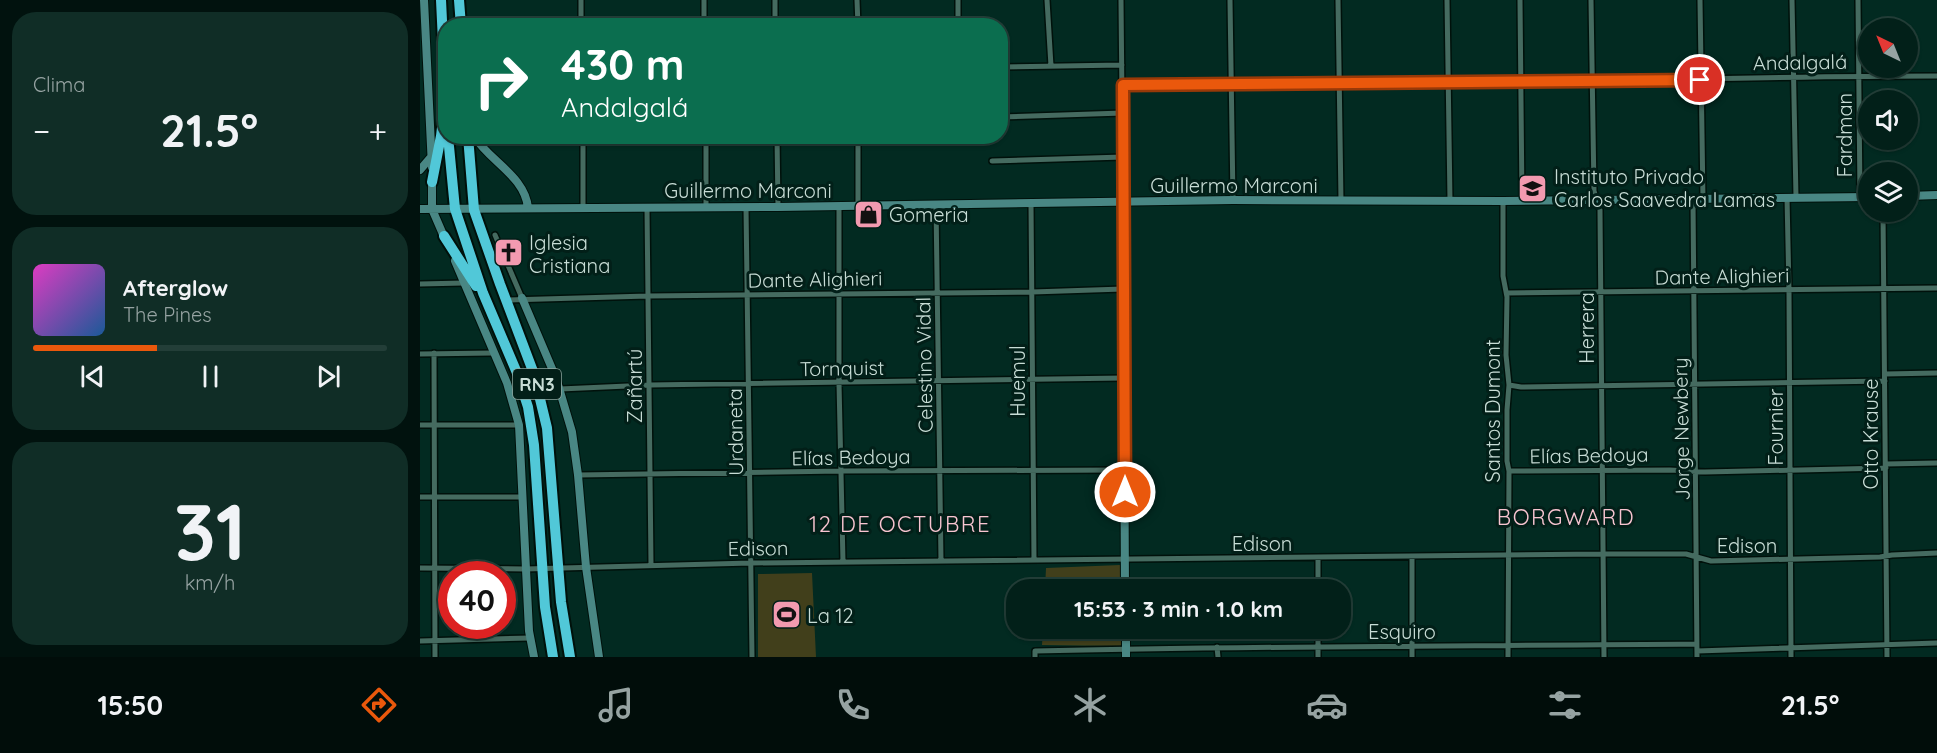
<!DOCTYPE html>
<html lang="es">
<meta charset="utf-8">
<style>
body{margin:0;font-family:Quicksand,sans-serif;background:#102d26;color:#f1f3f6;height:100vh;display:flex;flex-direction:column;font-size:22px;white-space:nowrap}
*{box-sizing:border-box;margin:0}
p{font-size:20px;color:#96a3a2}
.icon{flex:none;width:33px;height:33px;fill:none;stroke:currentColor;stroke-width:2;stroke-linecap:round;stroke-linejoin:round}
.map{position:relative;flex:1;overflow:hidden}
.details{display:flex;flex-direction:column;gap:12px;padding:12px;background:#01120e;width:420px}
.details>*{flex:none}
.guide{position:absolute;left:18px;top:18px;width:570px;height:126px;border-radius:24px;box-shadow:0 2px 4px #0004,0 0 0 2px #233e38;background:#0b6e4f;color:#fff;overflow:hidden}
.needle{width:39px;rotate:317deg}
.tools{position:absolute;left:1438px;top:18px;display:grid;gap:12px}
.tools a{display:grid;place-items:center;width:60px;height:60px;border-radius:50%;background:#022019;box-shadow:0 2px 4px #0004,0 0 0 2px #233e38;font-size:30px}
.speed{position:absolute;left:18px;top:561px;display:flex;gap:12px;font-size:30px;font-weight:700;text-align:center}
.speed>*{display:grid;place-content:center;width:78px;height:78px;border-radius:50%;background:#022019;box-shadow:0 2px 4px #0004,0 0 0 2px #233e38;line-height:1}
.speed .limit{border:9px solid #d22;background:#fff;color:#111}
.pin{position:absolute;display:grid;place-items:center;width:51px;height:51px;color:#fff;margin:-26px;border:3px solid #fff;border-radius:50%;box-shadow:0 2px 6px #0007}
.me{position:absolute;width:66px;margin:-33px;rotate:0deg;stroke-linejoin:round;filter:drop-shadow(0 0 4px #0008)}
.turn{display:flex;align-items:center;gap:21px;height:126px;padding:0 24px;font-size:27px}
.turn .icon{width:78px;height:78px;stroke-width:2.5}
.turn b{display:block;font-size:42px;line-height:51px}
.big{font-size:45px;font-weight:700;line-height:1.1}
.details .widget{flex:1;display:flex;flex-direction:column;justify-content:center;gap:9px;min-width:0;padding:0 21px;border-radius:24px;background:#102d26}
.details .dial{align-items:center;gap:0}
.dial b{font-size:78px;line-height:1}
.song{display:flex;align-items:center;gap:18px}
.cover{width:72px;height:72px;border-radius:9px;background:linear-gradient(135deg,hsl(310 70% 55%),hsl(210 70% 35%))}
.played{height:6px;border-radius:3px;background:linear-gradient(90deg,#ea580c 35%,#233e38 35%)}
.keys{display:flex;justify-content:space-around;direction:ltr}
.heat{display:flex;justify-content:space-between;align-items:center;font-size:33px;direction:ltr}
.trip{position:absolute;left:586px;top:579px;width:345px;height:60px;border-radius:24px;background:#022019;box-shadow:0 2px 4px #0004,0 0 0 2px #233e38;font-weight:700;line-height:60px;text-align:center}
.tabs{display:flex;height:96px;justify-content:space-around;align-items:center;background:#010d0a;color:#96a3a2}
.tabs .icon{width:42px;height:42px}
.tabs .on{color:#ea580c}
.tabs b{font-size:27px;color:#f1f3f6}
main{display:flex;flex:1;min-height:0}
.map>svg:first-child{display:block}
.green{fill:#413f1b}
.lines{fill:none;stroke-linecap:round;stroke-linejoin:round}
.street-casing{stroke:#00110b;stroke-width:8}
.secondary-casing{stroke:#00110b;stroke-width:10}
.highway-casing{stroke:#00110b;stroke-width:14}
.street{stroke:#456b60;stroke-width:5}
.secondary{stroke:#498784;stroke-width:8}
.highway{stroke:#51c8d8;stroke-width:10}
.route-casing{stroke:#983908;stroke-width:15}
.route{stroke:#ea580c;stroke-width:10}
.labels{text-anchor:middle;dominant-baseline:central;stroke-width:6;stroke-linejoin:round;paint-order:stroke}
.shield{fill:#021f18;stroke:#8da49d;stroke-width:1.5}
.shield-label{font-size:18px;font-weight:bold;fill:#c8ddd6}
.street-label{font-size:20px;fill:#c8ddd6;stroke:#021f18}
.poi-label{font-size:20px;fill:#c8ddd6;stroke:#021f18;text-anchor:start}
.quarter-label{font-size:22px;letter-spacing:1.5px;fill:#f8c5d1;stroke:#021f18}
</style>
<main>
<section class="details">
<div class="widget"><p>Clima</p>
<div class="heat"><a>−</a><b class="big">21.5°</b><a>+</a></div>
</div>
<div class="widget">
<div class="song"><i class="cover"></i><div><b>Afterglow</b><p>The Pines</p></div></div>
<div class="played"></div>
<div class="keys"><svg class="icon" aria-label="previous" viewBox="0 0 24 24"><path d="M18 5L8 12l10 7zM5 5v14"/></svg><svg class="icon" aria-label="pause" viewBox="0 0 24 24"><path d="M8 5v14M16 5v14"/></svg><svg class="icon" aria-label="next" viewBox="0 0 24 24"><path d="M6 5l10 7-10 7zM19 5v14"/></svg></div>
</div>
<div class="widget dial"><b>31</b><p>km/h</p></div>
</section>
<div class="map">
<svg width="1517" height="657" viewBox="0 0 1517 657">
<rect width="100%" height="100%" fill="#022a21"/>
<path class="green" d="M700,565v24h-75l1,-21z
M392,573l4,84h-58v-83z
M623,629h78v17l-79,-1z"/>
<g class="lines">
<defs>
<path id="street" d="M161,0v26
M284,0v26
M355,0v26
M437,0l1,26
M538,0v26
M627,0l4,66
M701,0l2,202
M810,0l3,200
M918,0l3,201
M1027,0l3,201
M1100,0l2,201
M1171,0l3,191 6,19 4,447
M1280,0l3,200
M1372,0l4,197
M1438,0l2,197
M580,67l122,-2
M703,85c133,-3 267,-1 400,-3 138,-2 276,-6 414,-6
M580,117l123,-4
M163,136v72
M286,136v72
M357,136l1,71
M438,136v69
M55,138l180,-2
M572,161l131,-4
M1367,197l2,93 2,367
M1273,200l4,457
M1083,201v75l4,21 -1,58 3,30 -2,25v51l2,10 -1,186
M611,203l3,356
M516,204l5,357
M419,206v177l4,179
M326,207l6,450
M227,208l4,356
M1463,212l4,445
M75,235l27,63
M0,284l44,-1
M1087,293l430,-5
M86,300l142,-4 384,-4 91,-3
M14,353l1,304
M0,354l73,-1
M1465,374l52,-1
M1089,385l12,2 364,-6
M140,389l90,-4 474,-7
M0,425h99
M1466,464l51,-1
M1089,471l161,-1 35,2 181,-4
M158,475l263,-4 283,-1
M0,497h102
M898,558v32
M0,568l105,1 226,-6 851,-9h84l25,7 169,-4 12,-2 45,-2
M0,641l110,-3
M797,647l1,10
M1277,651l240,-8
M615,657v-6c221,-5 441,-5 661,-7
M898,657v-29
M992,657v-100"/>
<path id="secondary" d="M4,0l8,167
M54,136c15,25 51,40 54,72
M0,170l11,-13
M12,179v30l13,30
M1488,196l29,-1
M703,202l2,388
M0,209l358,-2 455,-7 270,1 366,-4
M35,261l52,122 12,42 10,206 5,26
M102,298l34,80 16,54 6,43 8,92 13,90
M706,628v29"/>
<path id="highway" d="M21,0l5,105
M39,0l2,26
M28,136l7,73 28,84 34,80 11,34 6,38 11,162 8,50
M48,136l6,74 26,74 34,90 13,54 14,174 9,55
M12,182l9,-46 4,-34
M24,236l32,50"/>
</defs>
<use href="#street" class="street-casing"/>
<use href="#secondary" class="secondary-casing"/>
<use href="#highway" class="highway-casing"/>
<use href="#street" class="street"/>
<use href="#secondary" class="secondary"/>
<use href="#highway" class="highway"/>
</g>
<g class="lines">
<defs>
<path id="route" d="M705,492l-2,-407 577,-5"/>
</defs>
<use href="#route" class="route-casing"/>
<use href="#route" class="route"/>
</g>
<defs>
<symbol id="school-square" viewBox="-11 -11 22 22"><rect x="-9" y="-9" width="18" height="18" rx="4" fill="#f29ab0" stroke="#021f18"/><path d="M0-5L7-2L0 1L-7-2ZM-4 1L0 2.5L4 1V4Q0 6-4 4Z" fill="#111"/></symbol>
<symbol id="shop-square" viewBox="-11 -11 22 22"><rect x="-9" y="-9" width="18" height="18" rx="4" fill="#f29ab0" stroke="#021f18"/><path d="M-5-2.5h2.3a2.7 3.5 0 0 1 5.4 0H5L5.5 6h-11ZM-1.5-2.5h3a1.5 2.3 0 0 0-3 0Z" fill="#111"/></symbol>
<symbol id="church-square" viewBox="-11 -11 22 22"><rect x="-9" y="-9" width="18" height="18" rx="4" fill="#f29ab0" stroke="#021f18"/><path d="M-1.2-6h2.4v3.5h3.3v2.4h-3.3V6h-2.4V-.1h-3.3v-2.4h3.3Z" fill="#111"/></symbol>
<symbol id="stadium-square" viewBox="-11 -11 22 22"><rect x="-9" y="-9" width="18" height="18" rx="4" fill="#f29ab0" stroke="#021f18"/><path d="M0-5a6.5 5 0 1 0 0 10a6.5 5 0 1 0 0-10ZM-3.5-1.8h7v3.6h-7Z" fill="#111"/></symbol>
</defs>
<g fill-rule="evenodd">
<use href="#school-square" x="1096" y="172" width="33" height="33"/>
<use href="#shop-square" x="432" y="198" width="33" height="33"/>
<use href="#church-square" x="72" y="236" width="33" height="33"/>
<use href="#stadium-square" x="350" y="598" width="33" height="33"/>
</g>
<g class="labels">
<rect class="shield" x="93" y="369" width="48" height="30" rx="4.5"/>
<g class="shield-label">
<text x="117" y="384">RN3</text>
</g>
<g class="street-label">
<text transform="translate(1380 62) rotate(-1)">Andalgalá</text>
<text transform="translate(1424 135) rotate(-90)">Fardman</text>
<text x="814" y="185">Guillermo Marconi</text>
<text x="328" y="190">Guillermo Marconi</text>
<text transform="translate(1302 276) rotate(-1)">Dante Alighieri</text>
<text transform="translate(395 279) rotate(-1)">Dante Alighieri</text>
<text transform="translate(1166 328) rotate(-90)">Herrera</text>
<text transform="translate(504 365) rotate(-91)">Celestino Vidal</text>
<text transform="translate(422 368) rotate(-1)">Tornquist</text>
<text transform="translate(597 381) rotate(-90)">Huemul</text>
<text transform="translate(214 386) rotate(-90)">Zañartú</text>
<text transform="translate(1072 411) rotate(-90)">Santos Dumont</text>
<text transform="translate(1355 427) rotate(-90)">Fournier</text>
<text transform="translate(1261 429) rotate(-91)">Jorge Newbery</text>
<text transform="translate(315 432) rotate(-91)">Urdaneta</text>
<text transform="translate(1450 434) rotate(-90)">Otto Krause</text>
<text transform="translate(1169 455) rotate(-1)">Elías Bedoya</text>
<text transform="translate(431 457) rotate(-1)">Elías Bedoya</text>
<text x="842" y="543">Edison</text>
<text x="1327" y="545">Edison</text>
<text transform="translate(338 548) rotate(-1)">Edison</text>
<text x="982" y="631">Esquiro</text>
</g>
<g class="poi-label">
<text x="1134" y="176">Instituto Privado<tspan x="1134" dy="23">Carlos Saavedra Lamas</tspan></text>
<text x="469" y="214">Gomeria</text>
<text x="109" y="242">Iglesia<tspan x="109" dy="23">Cristiana</tspan></text>
<text x="387" y="615">La 12</text>
</g>
<g class="quarter-label">
<text x="1146" y="517">BORGWARD</text>
<text x="480" y="524">12 DE OCTUBRE</text>
</g>
</g>
</svg>
<div class="tools">
<a><svg class="needle" viewBox="-14 -14 28 28"><path d="M0-13l5 13h-10z" fill="#e53935"/><path d="M0 13l5-13h-10z" fill="#96a3a2"/></svg></a>
<a><svg class="icon" aria-label="sound" viewBox="0 0 24 24"><path d="M4 9h4l5-4v14l-5-4H4zM17 9q2 3 0 6"/></svg></a>
<a><svg class="icon" aria-label="layers" viewBox="0 0 24 24"><path d="M12 4l9 5-9 5-9-5zM3 14l9 5 9-5"/></svg></a>
</div>
<div class="speed"><div class="limit">40</div></div>
<div class="pin" style="left:1280px;top:80px;background:#d93025"><svg class="icon" aria-label="arrive" viewBox="0 0 24 24"><path d="M6 21V4h12l-3 4 3 4H6"/></svg></div>
<svg class="me" style="left:705px;top:492px" viewBox="-20 -20 40 40"><circle r="17" fill="#ea580c" stroke="#fff" stroke-width="3"/><path d="M0-11L8 9 0 5-8 9z" fill="#fff"/></svg>
<div class="trip">15:53 · 3 min · 1.0 km</div>
<div class="guide">
<div class="turn"><svg class="icon" aria-label="right" viewBox="0 0 24 24"><path d="M7 20v-9h11M14 6l5 5-5 5"/></svg><div><b>430 m</b>Andalgalá</div></div>
</div>
</div>
</main>
<nav class="tabs">
<b>15:50</b>
<svg class="icon on" aria-label="directions" viewBox="0 0 24 24"><path d="M12 3l9 9-9 9-9-9zM9 14v-3h6M13 9l2 2-2 2"/></svg>
<svg class="icon" aria-label="music" viewBox="0 0 24 24"><path d="M9 18V5l10-2v13"/><circle cx="6" cy="18" r="3"/><circle cx="16" cy="16" r="3"/></svg>
<svg class="icon" aria-label="phone" viewBox="0 0 24 24"><path d="M5 4h4l2 5-3 2q2 4 5 5l2-3 5 2v4C11 20 4 13 5 4z"/></svg>
<svg class="icon" aria-label="climate" viewBox="0 0 24 24"><path d="M12 3v18M4 7l16 10M4 17L20 7"/></svg>
<svg class="icon" aria-label="car" viewBox="0 0 24 24"><path d="M5 17H2v-5l4-1 3-4h7l3 4 3 1v5h-3M9 17h6M6 11h13"/><circle cx="7" cy="17" r="2"/><circle cx="17" cy="17" r="2"/></svg>
<svg class="icon" aria-label="filters" viewBox="0 0 24 24"><path d="M4 7h16M4 17h16"/><circle cx="9" cy="7" r="2"/><circle cx="15" cy="17" r="2"/></svg>
<b>21.5°</b>
</nav>
